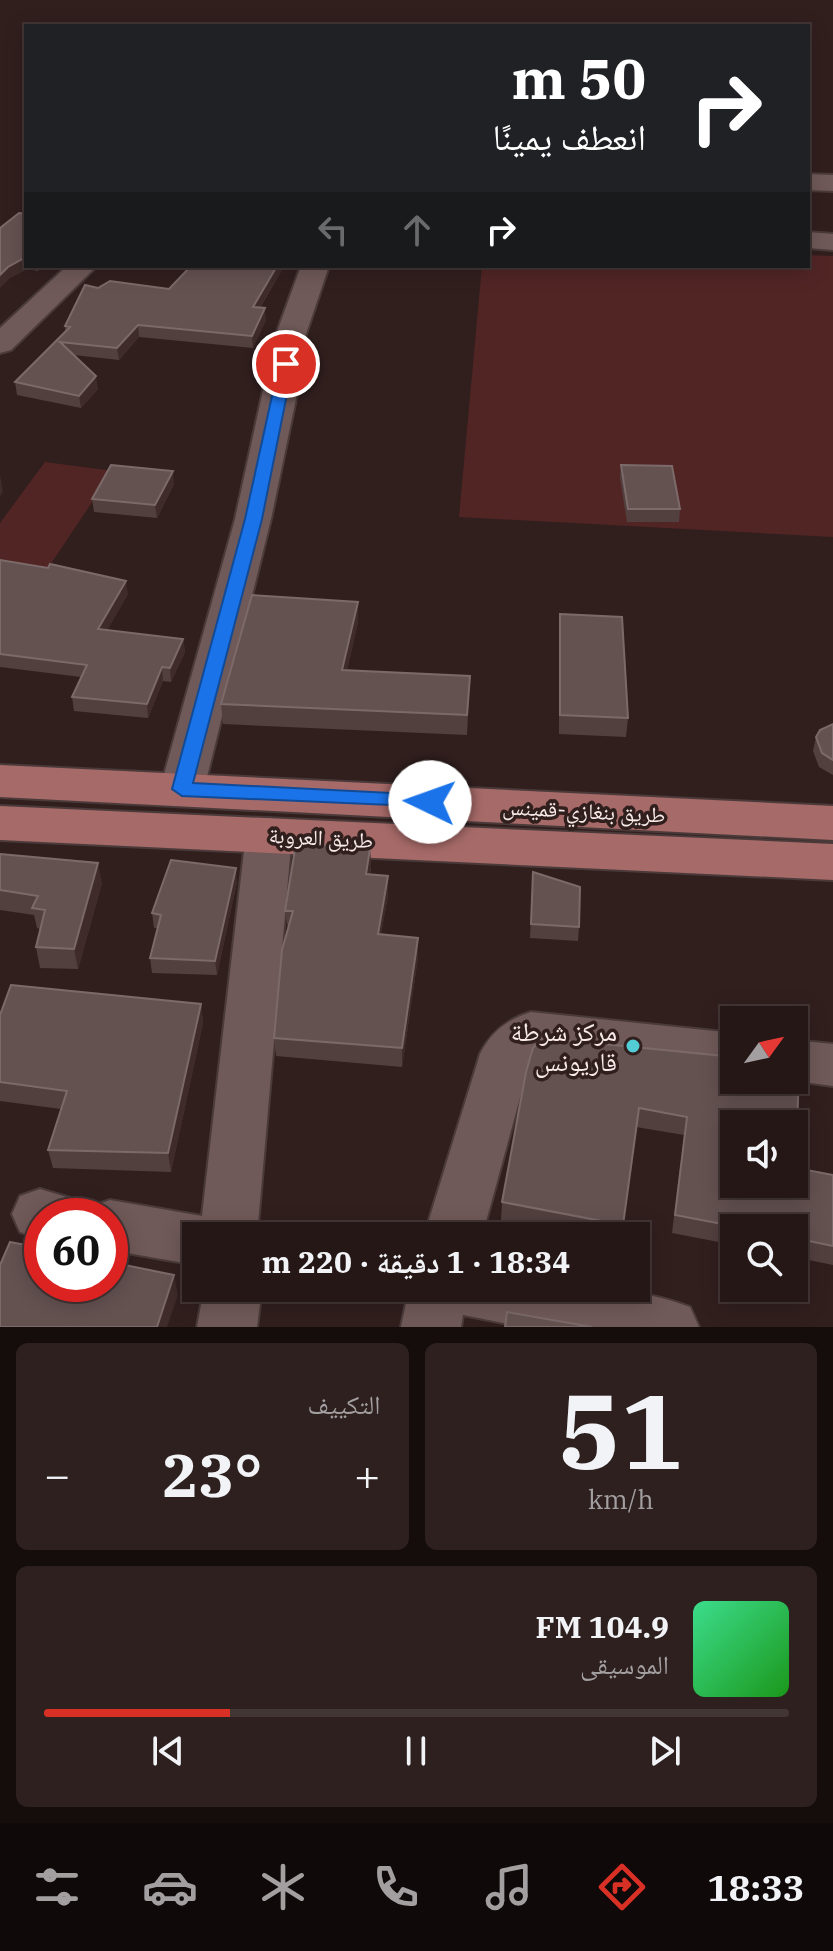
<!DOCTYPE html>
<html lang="ar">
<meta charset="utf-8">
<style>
body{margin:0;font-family:"IBM Plex Serif","Noto Naskh Arabic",serif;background:#2d201f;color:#f1f3f6;direction:rtl;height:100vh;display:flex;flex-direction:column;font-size:30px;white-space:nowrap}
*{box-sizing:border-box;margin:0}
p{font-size:26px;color:#a39fa1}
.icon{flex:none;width:44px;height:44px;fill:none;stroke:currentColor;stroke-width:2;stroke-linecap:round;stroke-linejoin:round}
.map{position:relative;height:1327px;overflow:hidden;direction:ltr}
.panel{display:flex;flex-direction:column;gap:16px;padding:16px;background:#140d0c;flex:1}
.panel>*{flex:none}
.top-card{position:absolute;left:24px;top:24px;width:786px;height:244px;border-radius:0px;box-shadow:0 4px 20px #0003,0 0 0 2px #423635;direction:rtl;background:#202124;color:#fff;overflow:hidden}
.needle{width:52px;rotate:57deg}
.tools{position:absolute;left:720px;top:1006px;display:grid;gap:16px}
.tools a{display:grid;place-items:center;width:88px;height:88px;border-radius:0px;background:#251716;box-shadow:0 4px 20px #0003,0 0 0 2px #423635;font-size:40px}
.speed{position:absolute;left:24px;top:1198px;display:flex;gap:16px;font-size:40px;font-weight:700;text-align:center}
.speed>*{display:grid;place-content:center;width:104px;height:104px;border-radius:50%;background:#251716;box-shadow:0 4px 20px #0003,0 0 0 2px #423635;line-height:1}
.speed .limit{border:12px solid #d22;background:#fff;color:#111}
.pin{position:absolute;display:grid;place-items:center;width:68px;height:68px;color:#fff;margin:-34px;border:4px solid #fff;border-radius:50%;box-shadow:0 2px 8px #0007}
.me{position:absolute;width:88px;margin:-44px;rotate:273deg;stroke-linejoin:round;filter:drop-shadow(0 0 6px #0008)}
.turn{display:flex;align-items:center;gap:28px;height:168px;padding:0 32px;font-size:36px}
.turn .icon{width:104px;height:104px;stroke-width:2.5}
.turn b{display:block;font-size:56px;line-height:68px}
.lanes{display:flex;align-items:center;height:76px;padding:0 32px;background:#0003;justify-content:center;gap:40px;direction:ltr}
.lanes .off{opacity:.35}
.big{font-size:60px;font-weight:800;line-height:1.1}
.panel .widget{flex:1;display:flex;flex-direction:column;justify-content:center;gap:12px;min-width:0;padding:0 28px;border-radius:12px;background:#2d201f}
.panel .dial{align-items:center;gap:0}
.dial b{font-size:104px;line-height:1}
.song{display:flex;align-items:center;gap:24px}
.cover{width:96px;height:96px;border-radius:12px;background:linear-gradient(135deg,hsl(150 70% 55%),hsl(120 70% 35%))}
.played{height:8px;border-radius:4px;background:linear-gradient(90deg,#d93025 25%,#423635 25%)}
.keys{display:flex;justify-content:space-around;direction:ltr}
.heat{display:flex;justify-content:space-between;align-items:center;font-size:44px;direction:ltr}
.panel .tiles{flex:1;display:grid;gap:16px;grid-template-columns:1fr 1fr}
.widget:last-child{grid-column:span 2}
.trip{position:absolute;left:182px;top:1222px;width:468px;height:80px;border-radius:0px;background:#251716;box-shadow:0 4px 20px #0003,0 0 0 2px #423635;font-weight:800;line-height:80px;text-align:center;direction:rtl}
.tab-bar{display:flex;height:128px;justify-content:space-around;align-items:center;background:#0f0909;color:#a39fa1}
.tab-bar .icon{width:56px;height:56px}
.tab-bar .current{color:#d93025}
.tab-bar b{font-size:36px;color:#f1f3f6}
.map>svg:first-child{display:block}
.green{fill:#522525}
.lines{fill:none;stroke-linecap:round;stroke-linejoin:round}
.minor-casing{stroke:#4a3a3a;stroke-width:4}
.major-casing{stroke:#4a3a3a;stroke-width:4}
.minor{fill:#705a59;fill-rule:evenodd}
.major{fill:#a66a68;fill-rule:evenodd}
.wall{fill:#52403f}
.shaded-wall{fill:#3e2b2a}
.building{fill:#645251;stroke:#7b6a69;stroke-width:2;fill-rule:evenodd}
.route{fill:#1a73e8;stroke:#114b97;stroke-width:2}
.poi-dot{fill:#52ccd5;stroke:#311f1e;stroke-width:3}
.labels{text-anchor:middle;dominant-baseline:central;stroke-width:7;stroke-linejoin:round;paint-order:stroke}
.street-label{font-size:22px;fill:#f7eae9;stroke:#311f1e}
.near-poi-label{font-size:26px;fill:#f7eae9;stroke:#311f1e;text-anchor:end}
</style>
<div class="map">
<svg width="833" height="1327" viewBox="0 0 833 1327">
<rect width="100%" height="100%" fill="#311f1e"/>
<path class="green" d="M808,255l25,1v281l-374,-20 23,-251h326z
M45,462l68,9 -67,100 -46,-6v-42z"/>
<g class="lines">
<defs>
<path id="minor" d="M808,174l25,1v16l-25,-1z
M808,232l25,2v16l-25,-2z
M67,266h30l-86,84 -11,3v-25z
M301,266h28l-25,74 -6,49 -27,130 -67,270 -7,11 -15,4 -15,-4 -7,-11 75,-270 39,-179z
M269,818l16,5 7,11 -35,402h-61v29l-86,-15v-34h-24l4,-9 20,-7 92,16 44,-382 7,-11z
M531,1012l203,21v42l-193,-21 -12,11 -47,171h-58l56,-182c11,-22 28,-35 51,-42z
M794,1040l39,4v42l-45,-6h6z
M40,1189l30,9 8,18h-36v23l-22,-7 -8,-18 8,-18z
M204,1288h58l-5,39h-60z
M409,1288c89,0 198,-13 281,19l9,20h-175l-61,-12 -2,12h-60z"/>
<path id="major" d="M0,765l833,41v34l-833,-43z
M0,806l833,38v36l-833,-40z"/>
</defs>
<use href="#minor" class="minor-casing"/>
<use href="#major" class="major-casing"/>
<use href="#minor" class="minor"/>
<use href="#major" class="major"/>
</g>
<path class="wall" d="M26,214v52h17l-5,5 -11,-2 -17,9z
M191,266h92v2l-23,40 6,12 -13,28 -114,-11 -20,23 -45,-5 24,34 -17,19 -64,-13 -2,-13 50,-51v-5l33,-38 71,1z
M621,465l59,44 -1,13h-52l-7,-44z
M174,484l-17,34 -63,-6 -2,-13z
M0,560l128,34 -21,36 76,9 2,13 -14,30 -8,-1 -15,37 -74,-7 -2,-14 9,-20 -81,-10z
M358,602v20l-11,48 122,26 -2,39 -244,-11 -2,-20z
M560,614l68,104 -2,19 -67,-3v-100z
M833,724v51l-14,-8 -6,-16 3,-14z
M370,849l1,19 -1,7 18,20 -7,39 37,23 -16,110 -126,-11 -2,-18 14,-109 -3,-18z
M0,854l102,29 -24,86 -38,-1 -4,-21 4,-18 -3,-1 -3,-13 -34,-5z
M533,872l46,55 -1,14 -48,-3z
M237,882l-20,93 -65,-2 -2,-15 7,-30h-3l-2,-15z
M201,1004l2,19 -32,149 -118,-4 -5,-18 13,-41 -61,-8v-86z
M543,1038l253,130 37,7v90l-39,-8v-29h-60v17l-62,-12 12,-98 -48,-8 -14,109h-38l-83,-16 1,-18z"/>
<path class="shaded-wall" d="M25,257l2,12 -17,9 -10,10v-13l8,-8z
M277,266h6v2l-30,51v-12z
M265,308l1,12 -13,28 -1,-12z
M138,325l1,12 -20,23 -2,-12z
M96,376l2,13 -17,19 -2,-12z
M173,471l1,13 -17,34 -2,-13z
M0,474l3,18 -3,4z
M126,581l2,13 -28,49 -2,-14z
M358,602v20l-15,68 -1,-20z
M183,639l2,13 -14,30 -1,-14z
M162,667l1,14 -15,37 -1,-14z
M370,849l1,19 -5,25v-19z
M98,863l4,20 -24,86 -4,-20z
M236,868l1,14 -20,93 -2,-14z
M388,876v19l-10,57v-18z
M418,938v19l-16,110v-19z
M201,1004l2,19 -32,149 -3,-19z
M174,1275l4,20 -11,32h-10z"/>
<path class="building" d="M19,213l7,1v43l-18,10 -8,8v-47z
M191,266h86l-24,41 12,1 -13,28 -114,-11 -21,23 -57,-6 36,34 -17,20 -64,-14 55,-55 -5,-1 20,-41 13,3 12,-7 59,8z
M111,465l62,6 -18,34 -63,-6z
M621,465l51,1 8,43h-52z
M0,560l48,8 2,-4 76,17 -28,48 85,10 -13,29 -8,-1 -15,37 -75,-7 15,-32 -87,-11z
M252,595l106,7 -16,68 128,6 -3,39 -246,-11z
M560,614l62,3 6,101 -68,-3z
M833,724v36l-11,-7 -6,-16 4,-7z
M296,843l74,6 -4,25 22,2 -10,58 40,4 -16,110 -128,-10 8,-88 11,-39h-8z
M0,854l98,9 -24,86 -38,-2 9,-37 -13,-2 6,-12 -38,-6z
M171,860l65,8 -21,93 -65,-3 11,-43 -9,-2z
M533,872l47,15 -1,40 -48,-3z
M11,985l190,19 -33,149 -120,-3 19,-59 -67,-9v-67z
M543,1038l191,19v23h60v-14l5,1 -3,101 37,7v71l-39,-8v-10h-51l-68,-13 12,-98 -48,-9 -16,117 -121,-23 24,-130 7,-24zM734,1124h60v60h-60z
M10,1242l32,6v36h68v-22l64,13 -17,52h-157v-62z
M507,1312l85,15h-87z"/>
<path class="route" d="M286,360l7,4 -31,155 -69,264 237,12 7,2 3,5 -3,5 -255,-11 -10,-7 73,-270 34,-155z"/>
<circle class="poi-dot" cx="633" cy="1046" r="8"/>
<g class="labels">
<g class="street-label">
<text transform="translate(584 810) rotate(3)">طريق بنغازي-قمينس</text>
<text transform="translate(321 837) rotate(3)">طريق العروبة</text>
</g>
<g class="near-poi-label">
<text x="617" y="1031">مركز شرطة<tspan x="617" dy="30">قاريونس</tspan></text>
</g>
</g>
</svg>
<div class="tools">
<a><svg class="needle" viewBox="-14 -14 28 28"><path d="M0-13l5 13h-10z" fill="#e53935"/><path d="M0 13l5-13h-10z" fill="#a39fa1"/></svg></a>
<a><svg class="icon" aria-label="sound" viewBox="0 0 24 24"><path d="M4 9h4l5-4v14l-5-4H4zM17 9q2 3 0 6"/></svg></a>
<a><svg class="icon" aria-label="search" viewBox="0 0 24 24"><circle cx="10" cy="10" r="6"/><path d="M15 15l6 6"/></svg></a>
</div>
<div class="speed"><div class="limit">60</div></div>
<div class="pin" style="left:286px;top:364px;background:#d93025"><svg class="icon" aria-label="arrive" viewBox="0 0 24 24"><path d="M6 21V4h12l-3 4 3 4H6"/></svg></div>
<svg class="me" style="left:430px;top:802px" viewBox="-20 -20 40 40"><circle r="19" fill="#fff"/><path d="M0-13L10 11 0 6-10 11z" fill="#1a73e8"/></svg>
<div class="trip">18:34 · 1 دقيقة · 220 m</div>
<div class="top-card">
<div class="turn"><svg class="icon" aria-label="right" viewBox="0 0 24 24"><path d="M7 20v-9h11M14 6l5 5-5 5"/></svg><div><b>50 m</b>انعطف يمينًا</div></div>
<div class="lanes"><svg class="icon off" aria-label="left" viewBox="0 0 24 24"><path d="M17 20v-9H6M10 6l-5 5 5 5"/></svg><svg class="icon off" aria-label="ahead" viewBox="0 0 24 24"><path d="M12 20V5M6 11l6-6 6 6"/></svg><svg class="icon" aria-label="right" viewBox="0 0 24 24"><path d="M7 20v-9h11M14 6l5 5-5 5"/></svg></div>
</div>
</div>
<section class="panel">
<div class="tiles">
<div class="widget dial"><b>51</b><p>km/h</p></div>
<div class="widget"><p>التكييف</p>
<div class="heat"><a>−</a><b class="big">23°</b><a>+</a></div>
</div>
<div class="widget">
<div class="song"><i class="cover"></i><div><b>104.9 FM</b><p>الموسيقى</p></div></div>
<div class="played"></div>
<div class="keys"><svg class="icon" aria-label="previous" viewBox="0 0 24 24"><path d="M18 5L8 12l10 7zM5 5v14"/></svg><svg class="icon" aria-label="pause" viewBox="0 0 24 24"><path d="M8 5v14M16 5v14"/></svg><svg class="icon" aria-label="next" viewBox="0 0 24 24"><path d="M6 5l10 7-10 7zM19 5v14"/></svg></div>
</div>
</div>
</section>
<nav class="tab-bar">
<b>18:33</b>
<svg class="icon current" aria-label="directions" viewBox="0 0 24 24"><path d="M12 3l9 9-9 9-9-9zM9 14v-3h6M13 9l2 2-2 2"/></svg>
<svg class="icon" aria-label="music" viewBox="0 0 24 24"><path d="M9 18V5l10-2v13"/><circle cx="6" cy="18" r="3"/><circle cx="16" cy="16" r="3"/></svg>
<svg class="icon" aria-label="phone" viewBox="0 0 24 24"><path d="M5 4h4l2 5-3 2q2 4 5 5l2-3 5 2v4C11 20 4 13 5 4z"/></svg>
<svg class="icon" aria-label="climate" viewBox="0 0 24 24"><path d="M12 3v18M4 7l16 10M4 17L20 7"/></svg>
<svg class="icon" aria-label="car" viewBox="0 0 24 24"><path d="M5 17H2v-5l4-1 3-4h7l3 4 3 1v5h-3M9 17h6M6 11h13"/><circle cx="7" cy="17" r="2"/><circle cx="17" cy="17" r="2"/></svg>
<svg class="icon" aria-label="filters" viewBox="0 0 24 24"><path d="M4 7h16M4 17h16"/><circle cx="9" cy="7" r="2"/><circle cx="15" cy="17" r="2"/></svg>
</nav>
